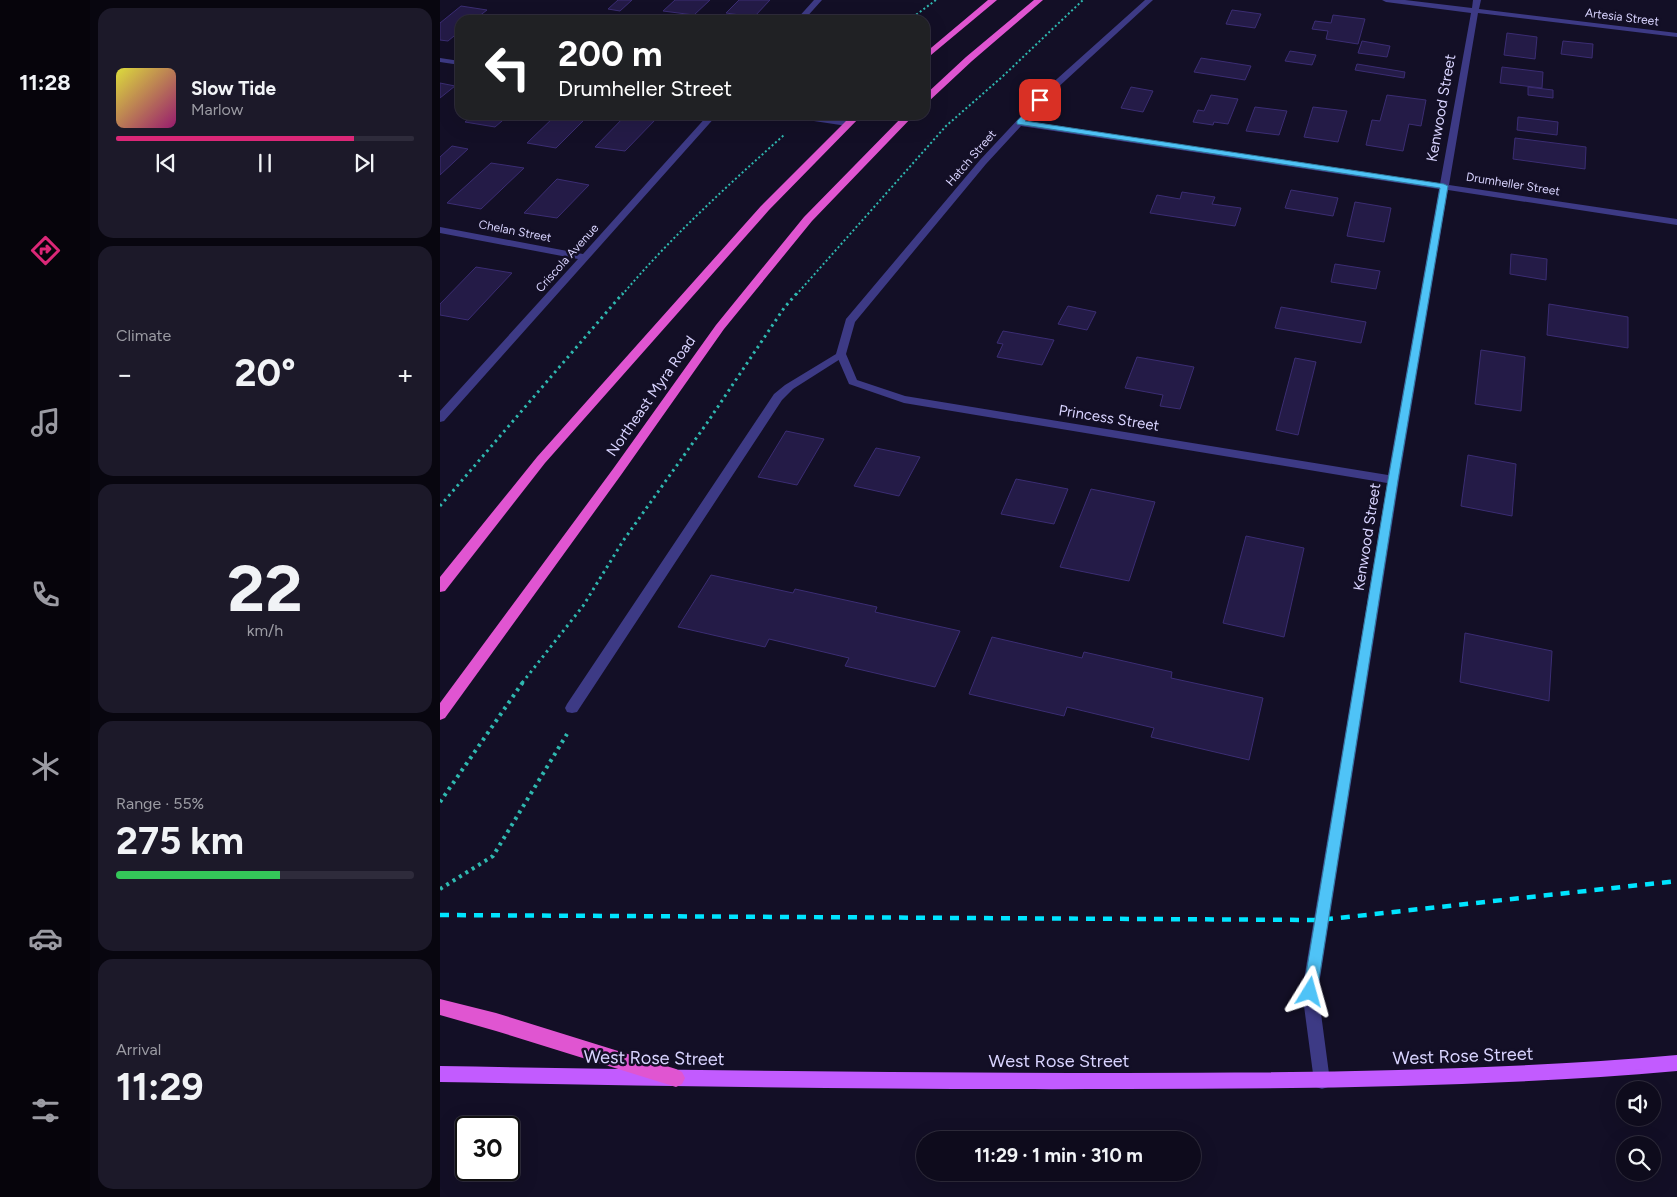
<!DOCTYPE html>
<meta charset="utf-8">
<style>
body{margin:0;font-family:Figtree,sans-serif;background:#1c1929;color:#f1f3f6;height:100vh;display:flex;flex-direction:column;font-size:19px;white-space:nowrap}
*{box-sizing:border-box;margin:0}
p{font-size:16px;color:#9b9ba3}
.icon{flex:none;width:28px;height:28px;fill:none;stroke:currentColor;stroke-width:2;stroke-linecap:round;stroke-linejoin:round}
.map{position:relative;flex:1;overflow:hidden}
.drawer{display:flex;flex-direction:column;gap:8px;padding:8px;background:#08060f;width:350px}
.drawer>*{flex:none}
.hud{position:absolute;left:15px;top:15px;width:475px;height:105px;border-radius:15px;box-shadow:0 5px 20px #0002,0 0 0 1px #2e2b3b;background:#202124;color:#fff;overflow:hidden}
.buttons{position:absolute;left:1176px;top:1081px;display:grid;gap:10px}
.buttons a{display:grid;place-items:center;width:45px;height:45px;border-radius:50%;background:#0e0b1c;box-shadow:0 5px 20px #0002,0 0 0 1px #2e2b3b;font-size:25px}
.speed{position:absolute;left:15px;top:1116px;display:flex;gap:10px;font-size:25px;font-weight:700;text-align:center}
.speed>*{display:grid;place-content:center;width:65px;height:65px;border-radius:50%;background:#0e0b1c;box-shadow:0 5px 20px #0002,0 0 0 1px #2e2b3b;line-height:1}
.speed .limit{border:2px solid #111;border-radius:8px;background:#fff;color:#111}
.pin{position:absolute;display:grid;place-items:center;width:42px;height:42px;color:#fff;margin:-21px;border-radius:10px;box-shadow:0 2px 8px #0006}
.me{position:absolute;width:55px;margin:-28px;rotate:8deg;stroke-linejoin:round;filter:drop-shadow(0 0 4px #0008)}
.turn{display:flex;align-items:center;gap:18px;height:105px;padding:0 20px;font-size:22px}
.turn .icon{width:65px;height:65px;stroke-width:2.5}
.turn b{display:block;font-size:35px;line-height:42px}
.big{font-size:38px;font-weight:700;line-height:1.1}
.drawer .widget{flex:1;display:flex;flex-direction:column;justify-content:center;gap:8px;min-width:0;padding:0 18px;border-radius:15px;background:#1c1929}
.drawer .dial{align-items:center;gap:0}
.dial b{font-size:65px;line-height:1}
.song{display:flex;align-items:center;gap:15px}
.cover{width:60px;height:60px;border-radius:8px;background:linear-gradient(135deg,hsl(60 70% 55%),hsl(320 70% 35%))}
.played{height:5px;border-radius:2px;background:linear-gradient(90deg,#db2777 80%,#2e2b3b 80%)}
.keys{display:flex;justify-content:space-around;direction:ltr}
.heat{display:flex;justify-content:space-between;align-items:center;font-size:28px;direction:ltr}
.charge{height:8px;border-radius:4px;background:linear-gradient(90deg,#34c759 55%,#2e2b3b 0)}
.trip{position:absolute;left:476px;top:1131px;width:285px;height:50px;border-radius:25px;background:#0e0b1c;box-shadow:0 5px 20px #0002,0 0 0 1px #2e2b3b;font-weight:700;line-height:50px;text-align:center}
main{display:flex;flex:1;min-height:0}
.menu{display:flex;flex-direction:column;width:90px;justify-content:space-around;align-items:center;background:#06040b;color:#9b9ba3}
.menu .icon{width:35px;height:35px}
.menu .current{color:#db2777}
.menu b{font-size:22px;color:#f1f3f6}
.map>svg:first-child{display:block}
.building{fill:#241b47;stroke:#3b2d73}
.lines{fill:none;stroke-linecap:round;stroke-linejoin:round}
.path-far2{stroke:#2fb8b0;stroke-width:2;stroke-dasharray:2 2.5;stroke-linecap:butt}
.path-far1{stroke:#2fb8b0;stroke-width:3;stroke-dasharray:2.5 4;stroke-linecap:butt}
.path{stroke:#2fb8b0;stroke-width:4;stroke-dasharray:3 4.5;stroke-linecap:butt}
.service{fill:#3d3a85;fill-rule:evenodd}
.minor{fill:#3d3a85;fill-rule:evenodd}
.primary{fill:#c25bff;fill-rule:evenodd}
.trunk{fill:#e055d1;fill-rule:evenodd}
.rail{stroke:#00e5ff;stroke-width:4.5;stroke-dasharray:9 8;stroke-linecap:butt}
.route{fill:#4fc3f7;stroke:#337fa1}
.labels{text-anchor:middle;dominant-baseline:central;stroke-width:5;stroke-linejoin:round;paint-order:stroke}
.far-street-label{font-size:12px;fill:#d9d4ff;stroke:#130f26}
.street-label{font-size:15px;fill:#d9d4ff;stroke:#130f26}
.near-street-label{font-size:18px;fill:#d9d4ff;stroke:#130f26}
</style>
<main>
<nav class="menu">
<b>11:28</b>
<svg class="icon current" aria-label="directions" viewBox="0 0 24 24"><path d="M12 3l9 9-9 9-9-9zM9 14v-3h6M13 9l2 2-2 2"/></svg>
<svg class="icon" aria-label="music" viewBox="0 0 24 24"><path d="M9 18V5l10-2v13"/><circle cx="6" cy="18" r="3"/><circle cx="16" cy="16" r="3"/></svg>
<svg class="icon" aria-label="phone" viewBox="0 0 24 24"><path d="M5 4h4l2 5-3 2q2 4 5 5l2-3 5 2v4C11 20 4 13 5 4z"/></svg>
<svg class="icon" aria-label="climate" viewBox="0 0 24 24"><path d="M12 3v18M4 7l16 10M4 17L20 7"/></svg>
<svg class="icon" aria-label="car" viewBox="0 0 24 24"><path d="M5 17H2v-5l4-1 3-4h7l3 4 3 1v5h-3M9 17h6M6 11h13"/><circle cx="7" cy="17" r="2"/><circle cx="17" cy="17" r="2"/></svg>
<svg class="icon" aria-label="filters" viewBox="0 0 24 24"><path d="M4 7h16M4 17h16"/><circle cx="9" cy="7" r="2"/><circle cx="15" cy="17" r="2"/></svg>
</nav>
<section class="drawer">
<div class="widget">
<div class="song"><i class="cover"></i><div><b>Slow Tide</b><p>Marlow</p></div></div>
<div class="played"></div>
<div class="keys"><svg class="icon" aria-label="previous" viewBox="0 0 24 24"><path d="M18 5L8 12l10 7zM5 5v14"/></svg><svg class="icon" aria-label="pause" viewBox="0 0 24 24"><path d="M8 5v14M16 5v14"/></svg><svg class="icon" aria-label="next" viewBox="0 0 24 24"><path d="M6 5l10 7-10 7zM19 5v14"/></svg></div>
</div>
<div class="widget"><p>Climate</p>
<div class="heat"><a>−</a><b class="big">20°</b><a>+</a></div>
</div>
<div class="widget dial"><b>22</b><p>km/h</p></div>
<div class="widget"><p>Range · 55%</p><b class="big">275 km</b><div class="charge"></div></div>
<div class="widget"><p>Arrival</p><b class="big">11:29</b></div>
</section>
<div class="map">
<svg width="1237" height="1197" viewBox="0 0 1237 1197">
<rect width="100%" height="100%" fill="#130f26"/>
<path class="building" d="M178,0h14l-12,11 -12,-2z
M235,0h35l-16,15 -31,-4z
M299,0h31l-16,17 -28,-4z
M21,6l26,4 -13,10h-14v11l-12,10 -8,-1v-17z
M792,10l29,4 -6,14 -29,-4z
M893,15l32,4 -7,25 -32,-5 2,-8 -16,-2 3,-8 16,2z
M75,16l25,3 -30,1z
M1067,33l30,4 -2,22 -31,-4z
M922,41l28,5 -3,11 -29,-4z
M1123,41l30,3 -1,14 -31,-4z
M850,51l26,4 -4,10 -27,-4z
M761,58l50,8 -6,14 -51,-8z
M917,64l48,8 -1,6 -49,-8z
M1062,67l41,5 -1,16 -42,-5z
M0,83l15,3 -15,12z
M691,87l22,4 -10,21 -22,-4z
M1088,87l25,3v8l-25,-3z
M771,95l27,4 -10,25 -14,-2 -1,3 -20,-3 5,-12 6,1z
M947,95l39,5 -5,26 -12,-2 -6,27 -37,-6 6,-25 8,1z
M815,107l32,4 -8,24 -33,-4z
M873,107l34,4 -9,31 -34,-5z
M33,115h36l-14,12 -30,-5z
M116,115h33l-33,33 -29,-5z
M186,115l30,4 -31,32 -30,-4z
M1078,117l40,5 -1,13 -40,-5z
M1075,138l71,9 -1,22 -72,-10z
M12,146l16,3 -28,26v-18z
M51,163l33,5 -43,41 -34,-6z
M117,179l32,6 -32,33 -33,-5z
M851,190l47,8 -5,18 -48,-8z
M742,192l33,5 -3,7 29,4 -6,18 -85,-13 7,-18 23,4z
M915,202l36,6 -7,34 -37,-6z
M1071,254l36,5 -1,21 -36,-6z
M895,264l45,7 -4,18 -45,-7z
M36,267l36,6 -44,47 -28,-5v-11z
M1109,304l79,13v31l-81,-13z
M628,306l28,6 -9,18 -29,-6z
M841,307l85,15 -5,21 -86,-15z
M563,331l51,9 -12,25 -45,-8 6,-13 -6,-1z
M1041,350l44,7 -4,54 -46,-7z
M697,357l57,10 -14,42 -20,-3 3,-11 -38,-7z
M855,358l21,4 -18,73 -22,-5z
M346,431l38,8 -27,46 -39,-8z
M436,448l44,9 -21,39 -45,-10z
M1028,455l48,9 -4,52 -51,-10z
M576,479l52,10 -14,35 -53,-10z
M651,489l64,13 -26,79 -69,-14z
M806,536l58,12 -20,89 -61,-14z
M271,575l82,18 2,-4 82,18 -2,5 85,19 -25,56 -90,-21 4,-8 -80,-19 -4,8 -87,-20z
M1025,633l87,18 -3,50 -89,-19z
M552,637l90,21 2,-6 88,20 -1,6 92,20 -14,62 -98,-23 3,-9 -87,-21 -3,9 -95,-22z"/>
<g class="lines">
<path class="path-far2" d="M469,20l27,-20
M182,295c49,-58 105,-109 162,-160
M356,295l150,-169 56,-49 81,-77"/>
<path class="path-far1" d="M0,506l183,-213
M82,683l61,-77 40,-65 84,-118 77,-115 13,-15"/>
<path class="path" d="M0,802l83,-120
M0,889l53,-33 74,-122"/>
<path class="service" d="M401,351l5,3 -1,2 -52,33 -11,11 -205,312 -5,1 -5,-1 -2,-4 2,-4 207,-310 11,-9z"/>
<path class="minor" d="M374,0h8l-18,20h-8z
M705,0h8l-99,91 -28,30 414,63 31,-171 -85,-11 -4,-2h23l67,8 1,-8h8l-2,9 198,24v4l-199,-24 -29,172 228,34v6l-229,-35 -49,290 -81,511 12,90 -2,6 -6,2 -6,-2 -2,-6 -12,-90 85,-508 -483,-80 -55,-19 -13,-30 10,-35 134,-159 68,-73zM581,126l418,63 -51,286 -483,-79 -48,-16 -11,-26 9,-32 131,-158z
M0,58l20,3v4l-20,-3z
M268,115h9l-273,306 -4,1v-11l138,-152 -138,-26v-6l143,27z
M350,115h21l36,5 4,3 -4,3 -53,-8z"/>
<path class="primary" d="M1237,1055v16c-184,16 -368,18 -553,18 -228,1 -456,-3 -684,-7v-16c228,4 456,7 684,7 185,0 369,-2 553,-18z"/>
<path class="trunk" d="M548,0h9l-72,60v-7z
M594,0h9l-71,61 -44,41 -3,1v-8l41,-38z
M412,115h10l-93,95 -224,253 -100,128 -5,1v-15l97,-120 224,-251z
M464,115h10l-102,106 -88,108 -103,146 -176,243 -5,2v-17l173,-234 103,-144 88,-108z
M0,999l56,14 180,56 6,3 3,6 -3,6 -6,3 -180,-56 -56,-16z"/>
<path class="rail" d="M0,915l880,5 357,-39"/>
</g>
<path class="route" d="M600,98l4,2 -19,21 419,63 4,2 -50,294 -81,512 -2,4 -5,2 -5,-2 -2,-4 85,-512 52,-292 -423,-64v-3z"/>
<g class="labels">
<g class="far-street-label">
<text transform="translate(1182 17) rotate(7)">Artesia Street</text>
<text transform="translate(531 158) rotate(-49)">Hatch Street</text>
<text transform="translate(1073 184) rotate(9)">Drumheller Street</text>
<text transform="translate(75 231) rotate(11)">Chelan Street</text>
<text transform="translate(127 258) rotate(-48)">Criscola Avenue</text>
</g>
<g class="street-label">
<text transform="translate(1001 108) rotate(-80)">Kenwood Street</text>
<text transform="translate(211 396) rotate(-55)">Northeast Myra Road</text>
<text transform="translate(669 418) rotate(9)">Princess Street</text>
<text transform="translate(927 537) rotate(-81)">Kenwood Street</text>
</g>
<g class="near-street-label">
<text transform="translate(1023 1056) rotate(-2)">West Rose Street</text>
<text transform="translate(214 1058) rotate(1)">West Rose Street</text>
<text x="619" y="1061">West Rose Street</text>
</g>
</g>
</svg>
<div class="buttons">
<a><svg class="icon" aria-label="sound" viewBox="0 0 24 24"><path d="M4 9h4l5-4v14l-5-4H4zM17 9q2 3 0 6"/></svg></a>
<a><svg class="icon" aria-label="search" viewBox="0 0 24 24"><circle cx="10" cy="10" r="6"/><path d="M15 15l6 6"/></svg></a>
</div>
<div class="speed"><div class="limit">30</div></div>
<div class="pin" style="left:600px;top:100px;background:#d93025"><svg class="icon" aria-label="arrive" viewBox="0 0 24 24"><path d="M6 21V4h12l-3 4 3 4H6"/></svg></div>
<svg class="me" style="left:870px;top:992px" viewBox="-20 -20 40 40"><path d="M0-17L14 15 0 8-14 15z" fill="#4fc3f7" stroke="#fff" stroke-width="4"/></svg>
<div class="trip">11:29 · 1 min · 310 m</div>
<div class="hud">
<div class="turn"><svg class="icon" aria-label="left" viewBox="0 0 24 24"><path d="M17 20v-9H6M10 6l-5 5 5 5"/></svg><div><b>200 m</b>Drumheller Street</div></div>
</div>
</div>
</main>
